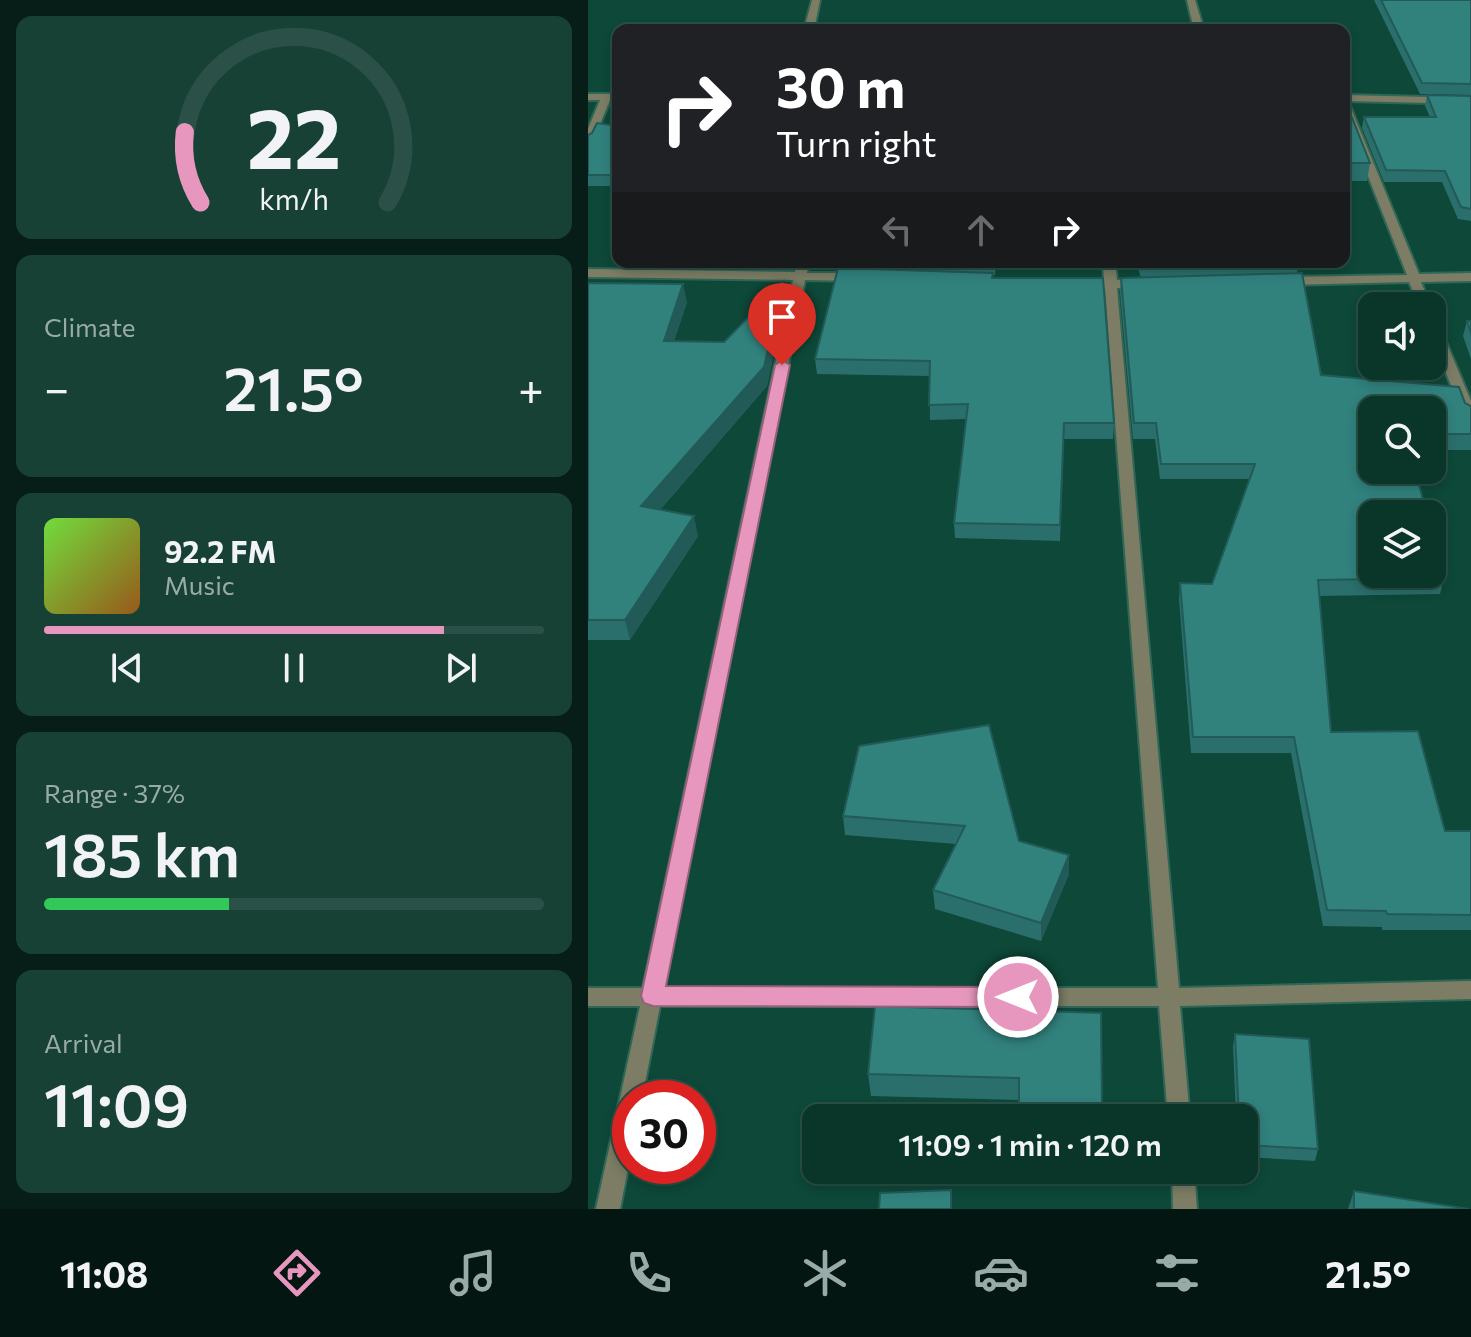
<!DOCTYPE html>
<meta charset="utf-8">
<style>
body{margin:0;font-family:Commissioner,sans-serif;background:#184136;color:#f1f3f6;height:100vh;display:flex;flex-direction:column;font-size:30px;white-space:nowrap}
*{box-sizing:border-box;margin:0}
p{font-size:26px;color:#99aba8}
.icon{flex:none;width:44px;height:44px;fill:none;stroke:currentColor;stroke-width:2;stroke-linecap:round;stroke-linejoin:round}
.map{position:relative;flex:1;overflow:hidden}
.drawer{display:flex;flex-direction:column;gap:16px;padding:16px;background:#061e17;width:588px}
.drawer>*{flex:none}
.top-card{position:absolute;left:24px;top:24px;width:738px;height:244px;border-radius:16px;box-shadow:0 4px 12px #0003,0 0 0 2px #2a5047;background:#202124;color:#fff;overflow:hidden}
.fabs{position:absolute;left:770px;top:292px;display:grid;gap:16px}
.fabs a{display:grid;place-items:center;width:88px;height:88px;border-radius:16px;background:#0a362a;box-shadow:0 4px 12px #0003,0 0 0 2px #2a5047;font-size:40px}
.speed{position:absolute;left:24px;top:1080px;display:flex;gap:16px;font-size:40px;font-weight:700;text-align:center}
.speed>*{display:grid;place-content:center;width:104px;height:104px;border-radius:50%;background:#0a362a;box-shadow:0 4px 12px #0003,0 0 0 2px #2a5047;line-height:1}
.speed .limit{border:12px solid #d22;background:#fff;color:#111}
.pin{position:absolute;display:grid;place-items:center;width:68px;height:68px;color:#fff;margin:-82px -34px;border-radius:50% 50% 50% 0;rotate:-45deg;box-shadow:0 0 8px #0007}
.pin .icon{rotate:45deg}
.me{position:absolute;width:88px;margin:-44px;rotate:270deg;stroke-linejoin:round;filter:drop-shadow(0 0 6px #0008)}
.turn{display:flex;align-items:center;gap:28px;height:168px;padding:0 32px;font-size:36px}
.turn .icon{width:104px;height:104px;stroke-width:2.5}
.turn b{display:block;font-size:56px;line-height:68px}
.lanes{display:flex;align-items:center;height:76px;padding:0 32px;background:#0003;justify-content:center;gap:40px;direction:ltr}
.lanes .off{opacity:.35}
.big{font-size:60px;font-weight:600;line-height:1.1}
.drawer .card{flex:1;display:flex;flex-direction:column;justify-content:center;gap:12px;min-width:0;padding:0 28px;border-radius:16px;background:#184136}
.drawer .dial{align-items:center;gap:0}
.dial svg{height:208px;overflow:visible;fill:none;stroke:#2a5047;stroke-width:7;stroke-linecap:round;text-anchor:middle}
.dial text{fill:#f1f3f6;stroke:none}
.song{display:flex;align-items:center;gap:24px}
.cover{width:96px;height:96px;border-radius:12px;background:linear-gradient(135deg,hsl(100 70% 55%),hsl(30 70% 35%))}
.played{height:8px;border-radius:4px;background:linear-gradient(90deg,#e797bd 80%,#2a5047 80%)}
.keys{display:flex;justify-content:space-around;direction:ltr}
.heat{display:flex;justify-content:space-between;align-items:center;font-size:44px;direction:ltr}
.charge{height:12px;border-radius:6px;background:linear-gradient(90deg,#34c759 37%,#2a5047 0)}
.trip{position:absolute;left:214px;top:1104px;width:456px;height:80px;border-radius:16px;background:#0a362a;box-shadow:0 4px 12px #0003,0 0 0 2px #2a5047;font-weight:600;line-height:80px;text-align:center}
.tabs{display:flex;height:128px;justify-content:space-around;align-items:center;background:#041611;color:#99aba8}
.tabs .icon{width:56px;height:56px}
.tabs .selected{color:#e797bd}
.tabs b{font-size:36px;color:#f1f3f6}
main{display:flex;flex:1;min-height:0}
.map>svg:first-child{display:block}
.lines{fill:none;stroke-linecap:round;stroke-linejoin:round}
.minor-casing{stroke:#306656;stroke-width:4}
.minor{fill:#7c7d64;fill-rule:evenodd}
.wall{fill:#2a6f6c}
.shaded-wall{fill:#225a58}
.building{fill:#31817d;stroke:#225a58;stroke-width:2}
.route{fill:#e797bd;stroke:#96627b;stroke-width:2}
</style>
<main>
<section class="drawer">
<div class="card dial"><svg viewBox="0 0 100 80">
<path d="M14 69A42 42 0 1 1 86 69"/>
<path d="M14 69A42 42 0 0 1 8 42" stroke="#e797bd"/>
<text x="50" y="56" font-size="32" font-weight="700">22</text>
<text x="50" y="72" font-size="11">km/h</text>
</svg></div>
<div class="card"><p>Climate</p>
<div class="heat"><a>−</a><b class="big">21.5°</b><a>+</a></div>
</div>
<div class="card">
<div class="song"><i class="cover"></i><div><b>92.2 FM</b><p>Music</p></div></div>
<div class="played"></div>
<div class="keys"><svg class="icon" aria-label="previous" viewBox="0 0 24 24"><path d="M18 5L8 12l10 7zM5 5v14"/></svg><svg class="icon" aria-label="pause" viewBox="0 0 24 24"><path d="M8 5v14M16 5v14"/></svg><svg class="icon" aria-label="next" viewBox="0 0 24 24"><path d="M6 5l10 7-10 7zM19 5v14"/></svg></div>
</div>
<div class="card"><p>Range · 37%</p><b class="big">185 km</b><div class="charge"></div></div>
<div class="card"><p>Arrival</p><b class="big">11:09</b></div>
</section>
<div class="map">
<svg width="883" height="1209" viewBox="0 0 883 1209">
<rect width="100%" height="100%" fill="#0d4838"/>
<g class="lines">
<defs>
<path id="minor" d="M224,0h8l-6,30h-10z
M599,0h8l9,30h-10z
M0,94h30v6h-8l-17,41 -5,3v-15l12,-29h-12z
M756,95l127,3v6l-123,-3 71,173 52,-1v8l-50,1 10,24h-12l-10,-24 -124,3 -6,-4 6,-4 122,-2 -63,-160z
M209,262h12l-2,11h51l6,4 -6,4 -53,-1 -141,708h494l-53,-700h-20l-6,-4 6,-4h19l-1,-18h12l2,18h24l6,4 -6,4h-24l62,700 292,-7v18l-291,7 10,112h-22l-9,-112h-499l-18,92h-12v60l-10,51h-24l44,-203h-52v-18h55l150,-708 -205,-3v-8l207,3z
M844,319l6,4 33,78v20l-7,-4 -32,-78z
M584,1170h22l3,39h-24z"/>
</defs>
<use href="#minor" class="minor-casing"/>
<use href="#minor" class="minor"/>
</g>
<path class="wall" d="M786,0h97v95l-51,-1z
M839,95l44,1v125l-13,-2 -16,-37h-58l-22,-54 2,-11h66l-5,-11z
M756,110l26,53 -3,18h-23z
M30,113v73h-30v-51l22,-10z
M254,262h154l-1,13h-2v3l121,145 -1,16h-49l-4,102 -105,-3 -1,-15 13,-104 -37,1 -1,-44 -112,-2 -2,-15 27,-90z
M548,262h163l-2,11 24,102 144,28 6,3v44h-39v-40l-60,60h49l-1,6h-4l28,102 -4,16 -121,2 12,136 114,99h26v99h-89v-3l-59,-1 -32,-173h-100l-12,-154 1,-16 32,1 37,-105h-89l-5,-40h-22l-13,-146 1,-15h20z
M195,282l2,18 -18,86 -107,124 38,26 -68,104h-42v-357l99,19 -13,39 50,1z
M879,321h4v38l-8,-23z
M271,746l160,95 50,33 -28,67 -106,-32 -2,-19 23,-46 -111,-9 -2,-19z
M287,1006l227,103 -1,9h-82v-18l-148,-4 -3,-22z
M647,1034l83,115 -3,12 -71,-4v-39h-8l-3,-72z
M766,1191l115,18h-121z"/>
<path class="shaded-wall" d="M195,282l2,18 -18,86 -121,140 -5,-20z
M95,284l4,18 -19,58 -4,-19z
M106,516l4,20 -68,104 -5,-20z
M481,855v19l-28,67v-18z"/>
<path class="building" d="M793,0h90v84l-49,-1z
M839,95l44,1v113l-10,-2 -16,-36 -59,-1 -22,-53h72z
M756,110h5l21,53h-26z
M30,113v62h-30v-40l4,-2 5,-10 13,2z
M250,268l155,5 -1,5h111l11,145h-50l-4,102 -106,-2 14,-119 -39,1 1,-44 -115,-2z
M714,273l19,102 138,12 6,16 6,3v28h-39v-24h-60v60h43l12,44h-55v60h60v-41l12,45 -126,2 13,152 87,-1 27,100h26v84l-84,-1 -1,-3 -59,-1 -33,-173h-101l-13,-154 32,1 43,-120h-94l-5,-41h-22l-13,-145z
M195,282l-19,85 -123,139 53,10 -69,104h-37v-337l95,1 -19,57 60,1z
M879,321h4v12z
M401,725l30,116 50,14 -28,68 -108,-33 32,-64 -122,-10 16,-70z
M287,1006l226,7 1,96 -83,-3v-28l-151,-4z
M647,1034l74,5 9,110 -74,-4v-27h-5z
M363,1190v19h-72l1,-16z
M766,1191l115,18h-115z"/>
<path class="route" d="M194,360l8,5 -124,621 352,1 8,3 4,7 -4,7 -8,3 -365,-1 -9,-3 -3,-7 134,-631z"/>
</svg>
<div class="fabs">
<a><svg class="icon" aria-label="sound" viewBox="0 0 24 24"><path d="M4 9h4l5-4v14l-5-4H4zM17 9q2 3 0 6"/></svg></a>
<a><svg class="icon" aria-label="search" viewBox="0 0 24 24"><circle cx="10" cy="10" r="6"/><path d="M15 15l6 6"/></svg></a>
<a><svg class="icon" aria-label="layers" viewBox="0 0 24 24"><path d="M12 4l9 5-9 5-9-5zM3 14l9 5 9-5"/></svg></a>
</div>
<div class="speed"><div class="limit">30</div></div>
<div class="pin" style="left:194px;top:365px;background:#d93025"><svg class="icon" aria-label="arrive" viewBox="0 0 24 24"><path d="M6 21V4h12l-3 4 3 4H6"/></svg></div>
<svg class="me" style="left:430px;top:997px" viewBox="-20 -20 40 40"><circle r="17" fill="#e797bd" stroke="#fff" stroke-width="3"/><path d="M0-11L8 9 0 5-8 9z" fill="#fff"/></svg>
<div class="trip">11:09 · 1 min · 120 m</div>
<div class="top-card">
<div class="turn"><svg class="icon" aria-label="right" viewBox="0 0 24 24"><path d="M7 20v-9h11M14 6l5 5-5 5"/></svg><div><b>30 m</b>Turn right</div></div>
<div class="lanes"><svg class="icon off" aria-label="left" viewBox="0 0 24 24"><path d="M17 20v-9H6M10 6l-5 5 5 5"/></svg><svg class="icon off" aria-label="ahead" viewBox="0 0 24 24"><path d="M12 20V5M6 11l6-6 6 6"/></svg><svg class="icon" aria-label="right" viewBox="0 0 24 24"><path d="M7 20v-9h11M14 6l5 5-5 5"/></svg></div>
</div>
</div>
</main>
<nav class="tabs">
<b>11:08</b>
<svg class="icon selected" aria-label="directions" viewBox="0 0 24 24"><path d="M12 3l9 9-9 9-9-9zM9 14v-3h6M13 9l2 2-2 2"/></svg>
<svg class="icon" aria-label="music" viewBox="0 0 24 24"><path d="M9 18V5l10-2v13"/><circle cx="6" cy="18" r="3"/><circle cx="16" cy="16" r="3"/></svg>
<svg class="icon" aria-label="phone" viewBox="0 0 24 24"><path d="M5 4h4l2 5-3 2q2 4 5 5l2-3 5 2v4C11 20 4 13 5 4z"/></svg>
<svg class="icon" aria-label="climate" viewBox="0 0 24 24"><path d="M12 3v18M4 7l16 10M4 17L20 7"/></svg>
<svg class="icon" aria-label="car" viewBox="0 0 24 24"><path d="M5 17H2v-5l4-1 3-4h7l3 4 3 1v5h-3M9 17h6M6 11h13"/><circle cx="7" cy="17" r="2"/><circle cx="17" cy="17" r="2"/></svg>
<svg class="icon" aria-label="filters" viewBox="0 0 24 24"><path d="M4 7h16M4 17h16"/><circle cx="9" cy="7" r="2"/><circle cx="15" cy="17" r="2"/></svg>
<b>21.5°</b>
</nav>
